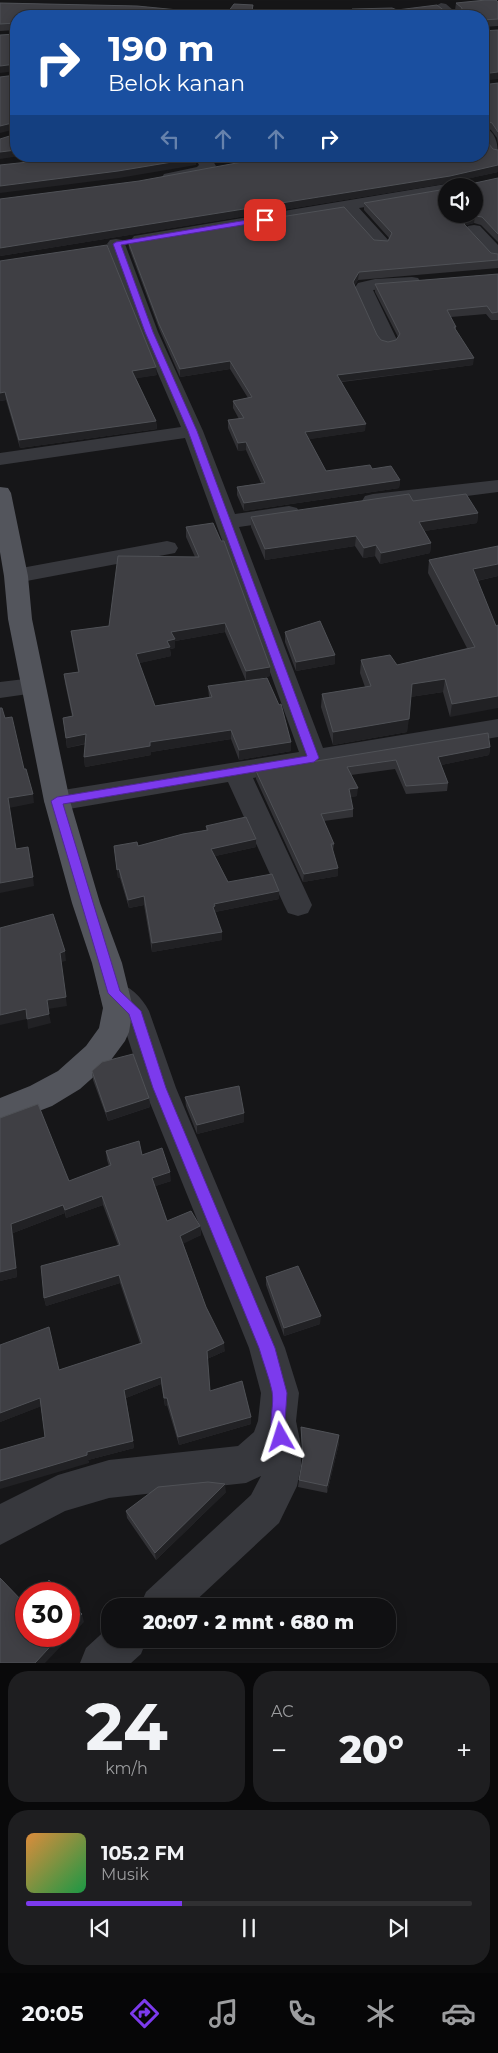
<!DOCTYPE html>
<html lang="id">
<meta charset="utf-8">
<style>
body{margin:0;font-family:Montserrat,sans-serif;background:#1e1e20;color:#f1f3f6;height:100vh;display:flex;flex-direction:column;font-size:19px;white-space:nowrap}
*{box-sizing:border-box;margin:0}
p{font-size:16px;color:#9c9d9f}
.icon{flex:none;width:28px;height:28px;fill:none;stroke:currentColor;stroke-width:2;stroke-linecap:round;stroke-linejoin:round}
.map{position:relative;height:1663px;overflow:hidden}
.drawer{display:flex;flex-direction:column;gap:8px;padding:8px;background:#09090a;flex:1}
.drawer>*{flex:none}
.banner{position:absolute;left:10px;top:10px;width:479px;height:152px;border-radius:20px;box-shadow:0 2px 12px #0003,0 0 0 1px #303032;background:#1a4fa0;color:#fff;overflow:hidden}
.controls{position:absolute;left:438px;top:178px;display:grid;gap:10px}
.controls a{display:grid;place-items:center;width:45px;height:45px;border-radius:50%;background:#101012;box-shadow:0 2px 12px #0003,0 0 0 1px #303032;font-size:25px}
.speed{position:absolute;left:15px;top:1582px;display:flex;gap:10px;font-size:25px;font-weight:700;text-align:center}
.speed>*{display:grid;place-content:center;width:65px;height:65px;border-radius:50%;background:#101012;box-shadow:0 2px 12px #0003,0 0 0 1px #303032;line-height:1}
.speed .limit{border:8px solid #d22;background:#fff;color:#111}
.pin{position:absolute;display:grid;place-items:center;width:42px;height:42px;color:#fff;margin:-21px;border-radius:10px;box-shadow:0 2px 8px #0006}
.me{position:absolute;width:55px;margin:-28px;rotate:354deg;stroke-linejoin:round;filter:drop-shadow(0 0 4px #0008)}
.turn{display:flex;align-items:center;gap:18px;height:105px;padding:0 15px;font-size:22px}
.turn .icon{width:65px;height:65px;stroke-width:2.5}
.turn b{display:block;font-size:35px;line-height:42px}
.lanes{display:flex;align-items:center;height:48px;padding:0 15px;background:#0003;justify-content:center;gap:25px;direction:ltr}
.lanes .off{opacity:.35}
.big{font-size:38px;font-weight:800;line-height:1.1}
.drawer .card{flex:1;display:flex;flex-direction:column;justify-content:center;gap:8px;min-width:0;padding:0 18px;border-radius:20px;background:#1e1e20}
.drawer .dial{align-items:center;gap:0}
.dial b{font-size:65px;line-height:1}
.song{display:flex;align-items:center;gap:15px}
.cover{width:60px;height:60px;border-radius:8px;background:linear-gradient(135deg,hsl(30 70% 55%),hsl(140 70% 35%))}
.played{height:5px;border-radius:2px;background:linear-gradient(90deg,#7c3aed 35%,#303032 35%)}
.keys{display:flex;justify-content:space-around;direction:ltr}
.heat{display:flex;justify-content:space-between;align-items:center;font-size:28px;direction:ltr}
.drawer .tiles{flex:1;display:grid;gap:8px;grid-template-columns:1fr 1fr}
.card:last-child{grid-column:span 2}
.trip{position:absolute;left:101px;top:1598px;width:295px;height:50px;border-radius:20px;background:#101012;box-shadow:0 2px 12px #0003,0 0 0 1px #303032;font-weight:800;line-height:50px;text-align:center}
.tabs{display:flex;height:80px;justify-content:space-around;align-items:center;background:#060607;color:#9c9d9f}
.tabs .icon{width:35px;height:35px}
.tabs .on{color:#7c3aed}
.tabs b{font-size:22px;color:#f1f3f6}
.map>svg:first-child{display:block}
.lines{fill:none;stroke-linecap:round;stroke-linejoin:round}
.minor{fill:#37383d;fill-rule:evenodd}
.primary{fill:#53555c;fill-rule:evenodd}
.wall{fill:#323236}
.shaded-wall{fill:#212124}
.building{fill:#3f3f44;stroke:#4f5156}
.route{fill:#7c3aed;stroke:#51269a}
</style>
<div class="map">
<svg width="498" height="1663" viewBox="0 0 498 1663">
<rect width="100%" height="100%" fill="#161618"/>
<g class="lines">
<path class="minor" d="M441,3l5,1 14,12h-15l-11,-9z
M482,127c14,3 16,17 16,29 -14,-4 -16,-17 -16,-29z
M194,156h16l6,10 -8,8 -38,8 -6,-2 -2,-3 2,-3 33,-7 2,-2z
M446,184l6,2h-6v8l-87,14 31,34 -3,4 -6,1 -6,-1 -31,-35 -204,34 -6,-1 -3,-4 3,-4z
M474,225l6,1 18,19v15l-6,-1 -27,-29 3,-4z
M116,239l6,1 3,4 33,88 45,99 32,83 54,-8 8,2 3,5 -3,5 -8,2 -50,7 84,221 175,-29v18l-245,41 59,127 -4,8 -10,3 -10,-3 -4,-8 -56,-123 -171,29 -10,-3 -3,-7 3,-7 10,-3 242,-39 -114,-314 -185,27v-12l181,-26 -41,-95 -33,-88 3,-4z
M412,277l6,1 3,4 -3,4 -45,4 25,52 -3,4 -7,2 -7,-2 -27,-57 4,-6 17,-4z
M498,480v12l-125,16 -8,-2 -3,-5 3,-5 8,-2z
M167,541l8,2 3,5 -3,5 -159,30 -8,-2 -4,-5 4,-5 8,-2z
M33,678l9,2 3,6 -3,6 -42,6v-16z
M114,981c16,5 27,15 35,30l27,77 109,260 14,45 -3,28 5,25v20l-4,20 -18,37 -89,83h-50l6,-14 105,-97 10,-19 -15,7 -137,15 -44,13 -65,34v-41l58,-29 51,-15 129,-14 16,-14 4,-11 3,-28 -12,-45 -105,-260 -23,-71 -18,-16 -4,-8 4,-8z
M110,1626v13h37l-6,15 -10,9h-51l6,-15z"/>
<path class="primary" d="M0,487l8,1 3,5 17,83 4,43 38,182 30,102 22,60 11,45 -4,24 -4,9 -17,23 -28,25 -28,17 -52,20v-28l30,-12 28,-15 28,-25 13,-18 4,-20 -11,-45 -20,-60 -28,-102 -36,-182 -4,-43 -4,-24z"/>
</g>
<path class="wall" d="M498,2v24l-16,1v-11l-130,-4v-3l45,1 61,2 -3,-2 1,-7z
M0,3l137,3 62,6h29l6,-8 19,1v7l-1,4h-236v14l-16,1z
M498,83v61l-1,-6 -6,-8 -9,-4v-41z
M484,138l9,11 5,1v22l-42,9 19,2 23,-5v64l-17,-17 -7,-2 -8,2v1l25,27 7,1v14l-140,12 -4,6 23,49 4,5 7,2 8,-2 2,-3 -23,-45v-8l123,-10v46h-7l-5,-6 -35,3 5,10v3l17,35 -131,17 23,49 -56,8 17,32 46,-2 28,11 -1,8 -155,23 -7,-16v-8l24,-4 -15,-33 -8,1 -10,-23v-8l11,-1 -6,-11v-7l15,-3 -18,-29 -50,8 -20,-46 -31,-83 -1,-7h260l1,-3 -25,-28v-7l82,11 2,-31 -448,73v-57z
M0,261l157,114 -21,3 20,43 1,8 -137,19 -14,-48 -6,1z
M413,501l65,12 -1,10 -53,8 7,12 -1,10 -50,11 -5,-8 -12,2 -8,-12 -90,14 -14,-33v-10z
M186,527l84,140v9l-24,5 -21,-49 -50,9v7l-5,1 1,7 -32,7 16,43 54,-9 -1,-11 83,56v9l-52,9 -8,-21 -80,13v3l-66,12 -1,-10 2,-13 -19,4 -4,-30 9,-2 -7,-33 -1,-9 14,-2 -6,-32 -1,-9 38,-5 86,-69 -9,-20z
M429,560l69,16 -21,5 19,45 -46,91 -7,-25 -33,5 -3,35 -74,13 -12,-38 1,-13 43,-7 -5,-14 1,-13 36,5 70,-17 -39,-75z
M285,632l50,23v9l-39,7 -11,-29z
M490,747l-1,8 -48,10 7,18 -1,8 -41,3 -11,-25 -44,6 6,21 -7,1 3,12v8l-29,4 10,23 -1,7 5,25 -35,6 -47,-103v-8z
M206,826l50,13v8l-41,9 13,26 51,9v8l-64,13 7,20v8l-70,12 -8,-47 -15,3 -9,-30h-2l-4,-32h24l68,-16z
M92,1071l57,27 1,9 -42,14 -15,-41z
M185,1097l59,25 -47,12 -11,-28z
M0,1118l69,63 40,-15 -2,-6 -1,-9 36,4 29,26 -16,5 12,35 33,5 1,9 -18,8 23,64 19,44 -18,8 3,32 41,33 -72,21 -12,-40 -2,1 -4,-22 -35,14 8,50 -46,12 1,3 -44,-26 -4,-31 -41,16v-77l59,25 81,-27 -20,-60 -74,23 -2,-8 74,-53 -15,-40 -37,13 -1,-5 -52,20 4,44 -17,4z
M266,1277l54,47 -36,12 -18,-51z
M301,1427l38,8v8l-12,50 -29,-6 1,-7 4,-18 -2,-27z
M226,1492l-70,68 -29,-42 -1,-7z"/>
<path class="shaded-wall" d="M16,64v7l-16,2v-7z
M498,72v7l-16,2v-7z
M16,122v7l-16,4v-7z
M16,150v6h4l-20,3v-7z
M215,156h22l-22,5z
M196,158v7l-77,13 -119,15v-7z
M498,165v7l-49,11 -449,73v-8z
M475,216l-1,7 -8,2 -2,6v-7l3,-6z
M359,272l-1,8 -6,10 1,-8z
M474,358l-1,7 -136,17v-7z
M230,361v8l-50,8v-8z
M156,367l1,8 -24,4 -1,-8z
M5,392l1,8 -6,1v-8z
M156,421l1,8 -137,19 -1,-8z
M366,424l-1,7 -61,9 1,-8z
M246,442v8l-8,1v-8z
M400,480l-1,8 -155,23v-8z
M478,513l-1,10 -59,9 1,-10z
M356,536l-1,10 -90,14v-11z
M431,543l-1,10 -50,11 1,-11z
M376,545l-1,11 -12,2 1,-10z
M498,564v12l-27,6 2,-13z
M225,623v9l-50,9v7l-5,1 1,7 -35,8v-10l31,-13 4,-9z
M335,655v9l-39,7v-9z
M270,667v9l-24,5v-10z
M445,679l-2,13 -33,5 2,-13z
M498,696v12l-48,9 2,-13z
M409,719l-2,13 -74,13v-13z
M231,730v9l-80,13v3l-66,12 -1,-10 66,-15z
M86,734l1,9 -20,5 -1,-10z
M291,742v9l-52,9v-10z
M490,747l-1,8 -52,11 1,-9z
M358,788l-1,8 -9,2 1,-9z
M33,794l1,9 -25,5 -1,-10z
M256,839v8l-45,10v-8z
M338,868v8l-35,6 1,-8z
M119,869l1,9h-2l-1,-8z
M33,877l1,9 -34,7v-10z
M279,891v8l-64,13v3l-2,-8 1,-3z
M144,896v9l-15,3 -1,-8z
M222,932v8l-70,12v-9z
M65,951l1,10 -5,1 6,44 -19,3 -1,-9 13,-47z
M26,1009l1,10 -27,6v-10z
M49,1014l2,9 -23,6 -1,-10z
M149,1098l1,9 -42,14 -2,-9z
M244,1113v9l-47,12v-9z
M170,1172l1,9 -18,6 -1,-9z
M102,1196l1,9 -37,13 -1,-8z
M63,1205l2,8 -52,20 4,44 -17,4v-9l11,-48z
M200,1226l1,9 -20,10 -1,-9z
M119,1275l1,8 -74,23 -2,-8z
M321,1316l-1,8 -36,12v-8z
M224,1343l1,8 -18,8v-8z
M161,1377v7l-35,14 -2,-8z
M40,1398l2,8 -42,16v-9z
M164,1398h3v7l-2,1z
M251,1417v7l-72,21 -1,-8z
M339,1435v8l-12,50v-7z
M133,1441l1,7 -46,12 1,3 -89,26v-8l87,-29z
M225,1484l1,8 -70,68 -1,-7z
M82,1614l2,8 -39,41h-10l25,-27h9v-9z"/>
<path class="building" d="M486,0h10l2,2v17l-16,1v-4h-158v-2l30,-2 -2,-3 40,-1 5,2 40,-5 9,7h15l1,-4 -6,-5z
M0,3l137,3 62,6h29l6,-8 19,1 -2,11h-235v7l-16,1z
M498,30v42l-16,2v-43z
M16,34v30l-16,2v-31z
M16,75v47l-16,4v-49z
M498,83v49l-6,-9 -10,-4v-34z
M482,127l2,11 9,11 5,1v15l-48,11 -450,72v-49l139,-18 103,-19 24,-6h216z
M16,134v16l-16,2v-13z
M85,156h110l1,2 -78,13 -118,15v-21z
M498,178v56l-16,-17 -7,-1 -8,2 -3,6 27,29 7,1v6l-139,12 -6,10 24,53 4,5 7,2 8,-2 4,-6 -25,-50 123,-10v38l-6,1 -5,-7 -40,4 9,17h-2l20,31 -137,17 29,49 -61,8 21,39 44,-6 2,4 19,-3 9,14 -156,23 -7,-16 28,-4 -19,-41 -8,1 -10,-23 16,-2 -11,-17 19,-4 -22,-36 -50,8 -21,-45 -31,-83 216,-34 30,33 14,1 4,-8 -28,-30 82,-14v25h28v-28h-27l2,-5 26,2z
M107,245l49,122 -24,4 24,50 -137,19 -14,-48 -5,1v-132z
M409,494l4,7 53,-7 12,19 -59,9 12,21 -50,10 -5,-8 -12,3 -8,-12 -91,13 -14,-32z
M213,523l8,18h3l46,126 -24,4 -21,-48 -54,9 4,7 -8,2 3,6 -34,7 19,52 57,-9 -4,-11 59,-8 12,27 2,-1 10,38 -52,8 -8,-20 -81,12v4l-66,11 2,-23 -20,4 -3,-20 10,-2 -9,-42 15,-2 -8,-41 38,-5 9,-70 81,1 -13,-30z
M498,546v18l-25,5 23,57 2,-1v71l-46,8 -7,-25 -33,5 -3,35 -76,13 -11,-38 49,-8 -10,-26 29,-5 7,10 78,-18 -46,-87z
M320,621l15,34 -39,7 -11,-30z
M0,708h2l3,10 7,-1 12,52h2l7,25 -25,4 8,51 12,-2 5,30 -33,6z
M488,733l2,14 -52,10 10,26 -42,3 -10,-26 -49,7 11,21 -9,1 4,20 -32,5 13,30h-3l7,24 -34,6 -48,-103z
M246,817l10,22 -45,10 17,33 44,-8 7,17 -65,13 1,2 -2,1 9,25 -70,11 -8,-47 -16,4 -9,-31 -2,1 -3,-24 23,-4 1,4 45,-12 25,-4 -2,-4z
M53,914l12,37 -5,2 6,44 -19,3 2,14 -22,5 -1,-10 -26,6v-87z
M133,1054l16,44 -43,14 -14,-41 10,-9z
M239,1086l5,27 -47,12 -12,-28z
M38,1104l31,77 42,-16 -5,-14 33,-10 3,14 20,-7 8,24 -18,6 15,43 24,-10 9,15 -20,10 26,71 18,36 -17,8 3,40 32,-10 9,36 -73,20 -11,-39h-3l-3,-21 -37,13 9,51 -46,11v3l-87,26v-31l45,-13 -5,-39 -40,15v-68l49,-18 10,43 83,-27 -23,-68 -75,23 -3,-32 79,-21 -18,-49 -37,14 -2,-5 -52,19 5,44 -16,4v-154z
M298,1266l23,50 -37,12 -18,-51z
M301,1427l38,8 -12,51 -28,-6 4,-22z
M208,1482l17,2 -70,69 -29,-42 32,-24z
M0,1578l25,26 1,-1v33h34l-25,27h-35z
M49,1580l13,14h-27z
M69,1601l13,13 -13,13z"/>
<path class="route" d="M265,217l3,3 -1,1 -146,24 32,87 44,99 122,327 -5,4 -251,42 57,187 21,20 25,77 109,260 12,45 -2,28 3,16 -2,6 -5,2 -6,-2c-9,-21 0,-33 -3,-52 -3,-14 -9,-29 -13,-43l-106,-260 -24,-74 -21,-21 -57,-192 6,-4 250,-41 -119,-325 -43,-99 -32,-88 3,-2z"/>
</svg>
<div class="controls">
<a><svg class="icon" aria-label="sound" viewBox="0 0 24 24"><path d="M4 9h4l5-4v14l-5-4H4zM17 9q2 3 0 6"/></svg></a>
</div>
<div class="speed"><div class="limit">30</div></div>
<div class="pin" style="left:265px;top:220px;background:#d93025"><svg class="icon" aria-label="arrive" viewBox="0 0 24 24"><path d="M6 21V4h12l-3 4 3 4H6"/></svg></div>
<svg class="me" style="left:281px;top:1437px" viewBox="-20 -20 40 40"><path d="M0-17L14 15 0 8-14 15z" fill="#7c3aed" stroke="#fff" stroke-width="4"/></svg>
<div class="trip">20:07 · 2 mnt · 680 m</div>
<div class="banner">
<div class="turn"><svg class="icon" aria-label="right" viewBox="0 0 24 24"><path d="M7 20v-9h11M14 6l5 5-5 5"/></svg><div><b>190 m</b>Belok kanan</div></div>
<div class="lanes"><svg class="icon off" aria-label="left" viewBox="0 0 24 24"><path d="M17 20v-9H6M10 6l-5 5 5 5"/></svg><svg class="icon off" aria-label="ahead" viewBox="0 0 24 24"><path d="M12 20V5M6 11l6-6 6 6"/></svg><svg class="icon off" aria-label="ahead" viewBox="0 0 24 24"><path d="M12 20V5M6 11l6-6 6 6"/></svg><svg class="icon" aria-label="right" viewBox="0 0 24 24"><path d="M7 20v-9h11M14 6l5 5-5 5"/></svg></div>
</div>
</div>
<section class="drawer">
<div class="tiles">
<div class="card dial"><b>24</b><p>km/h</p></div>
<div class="card"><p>AC</p>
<div class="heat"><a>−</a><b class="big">20°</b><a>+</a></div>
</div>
<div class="card">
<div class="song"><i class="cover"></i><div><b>105.2 FM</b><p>Musik</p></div></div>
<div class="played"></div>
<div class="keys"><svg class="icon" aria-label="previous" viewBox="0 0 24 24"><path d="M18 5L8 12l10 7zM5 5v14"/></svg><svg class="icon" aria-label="pause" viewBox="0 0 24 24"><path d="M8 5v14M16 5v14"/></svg><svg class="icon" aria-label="next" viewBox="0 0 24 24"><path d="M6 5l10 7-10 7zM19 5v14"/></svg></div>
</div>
</div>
</section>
<nav class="tabs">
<b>20:05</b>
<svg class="icon on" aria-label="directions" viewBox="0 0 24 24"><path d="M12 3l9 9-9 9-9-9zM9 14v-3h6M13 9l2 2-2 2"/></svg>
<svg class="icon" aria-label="music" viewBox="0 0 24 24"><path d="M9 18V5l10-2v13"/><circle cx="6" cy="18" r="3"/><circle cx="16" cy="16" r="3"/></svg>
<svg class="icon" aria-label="phone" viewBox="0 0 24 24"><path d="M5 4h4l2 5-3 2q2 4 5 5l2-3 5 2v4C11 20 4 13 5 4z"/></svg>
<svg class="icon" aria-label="climate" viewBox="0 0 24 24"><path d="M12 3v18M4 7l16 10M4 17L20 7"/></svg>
<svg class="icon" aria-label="car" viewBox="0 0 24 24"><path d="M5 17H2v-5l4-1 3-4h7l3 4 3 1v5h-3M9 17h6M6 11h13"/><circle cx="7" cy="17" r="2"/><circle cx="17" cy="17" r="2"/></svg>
</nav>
